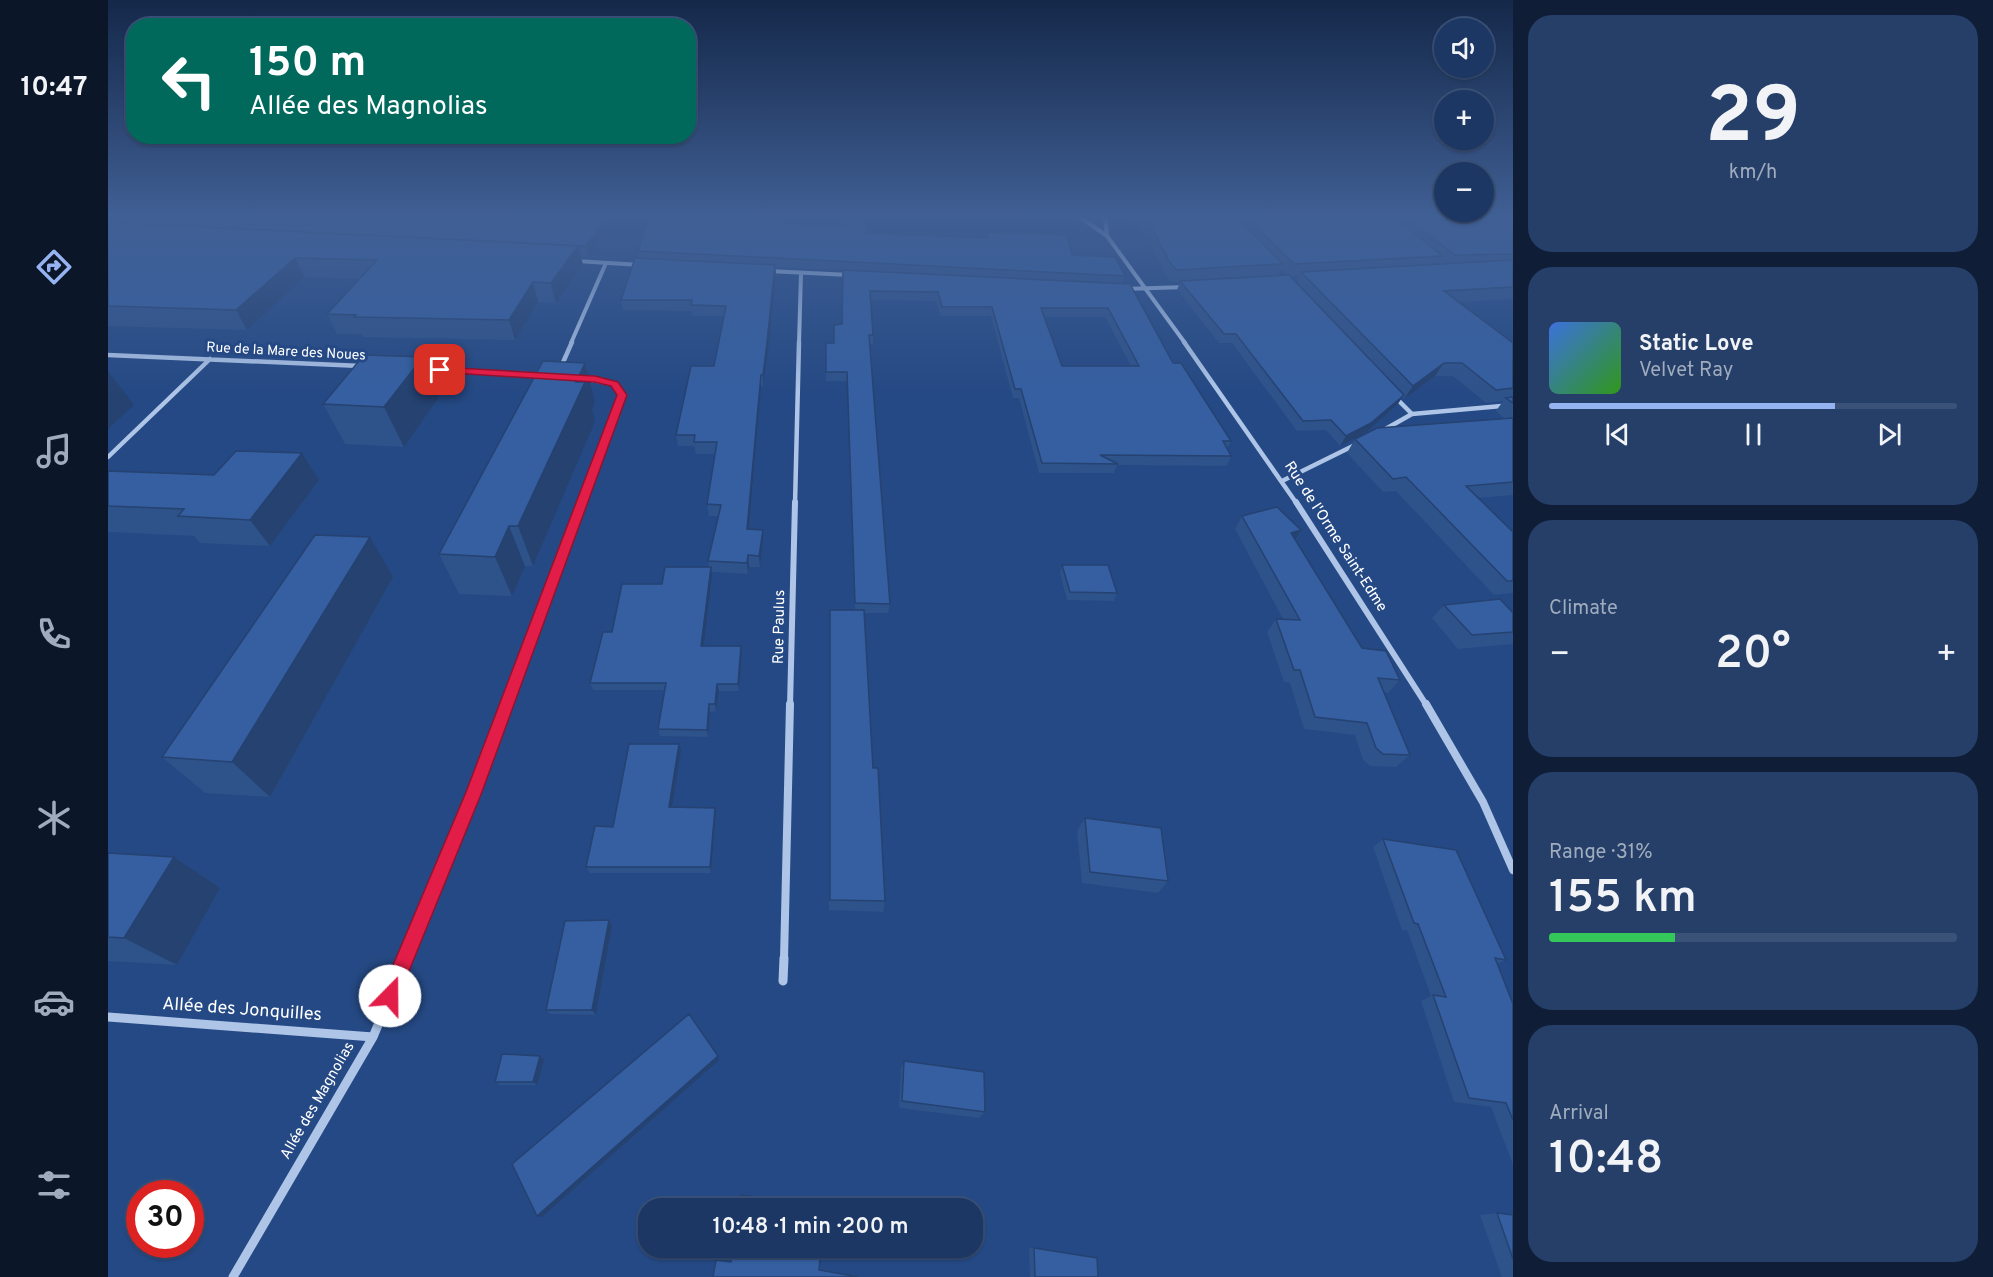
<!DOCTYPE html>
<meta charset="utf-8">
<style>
body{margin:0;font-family:Overpass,sans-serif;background:#253f69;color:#f1f3f6;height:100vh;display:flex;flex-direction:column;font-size:22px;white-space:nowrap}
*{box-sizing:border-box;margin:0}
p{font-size:20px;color:#a0acbe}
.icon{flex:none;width:33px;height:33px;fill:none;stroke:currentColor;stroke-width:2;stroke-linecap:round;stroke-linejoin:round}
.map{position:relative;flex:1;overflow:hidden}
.panel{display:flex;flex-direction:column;gap:15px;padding:15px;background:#0f1e36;width:480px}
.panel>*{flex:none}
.top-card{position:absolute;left:18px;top:18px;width:570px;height:126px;border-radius:24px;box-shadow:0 2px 4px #0004,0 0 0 2px #3a5178;background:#00695c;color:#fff;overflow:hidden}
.tools{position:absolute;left:1326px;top:18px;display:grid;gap:12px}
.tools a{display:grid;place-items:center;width:60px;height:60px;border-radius:50%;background:#1c3763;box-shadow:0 2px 4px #0004,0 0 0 2px #3a5178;font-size:30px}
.speed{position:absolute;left:18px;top:1180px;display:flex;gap:12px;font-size:30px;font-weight:700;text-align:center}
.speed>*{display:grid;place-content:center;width:78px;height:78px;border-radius:50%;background:#1c3763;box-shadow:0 2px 4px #0004,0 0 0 2px #3a5178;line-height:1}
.speed .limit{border:9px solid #d22;background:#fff;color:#111}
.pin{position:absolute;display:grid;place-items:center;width:51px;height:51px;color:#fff;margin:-26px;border-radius:12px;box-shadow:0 3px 9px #0006}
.me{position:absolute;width:66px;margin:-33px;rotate:22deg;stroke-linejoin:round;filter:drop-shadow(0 0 4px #0008)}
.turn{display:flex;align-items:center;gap:21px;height:126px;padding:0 24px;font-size:27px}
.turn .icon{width:78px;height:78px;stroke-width:2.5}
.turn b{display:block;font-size:42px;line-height:51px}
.big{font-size:45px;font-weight:600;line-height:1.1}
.panel .card{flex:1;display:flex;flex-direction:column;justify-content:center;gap:9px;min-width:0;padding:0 21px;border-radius:24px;background:#253f69}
.panel .dial{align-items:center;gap:0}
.dial b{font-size:78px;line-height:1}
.song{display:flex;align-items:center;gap:18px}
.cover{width:72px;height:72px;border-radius:9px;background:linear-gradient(135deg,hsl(220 70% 55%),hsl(110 70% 35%))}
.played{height:6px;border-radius:3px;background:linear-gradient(90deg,#95b2f1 70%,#3a5178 70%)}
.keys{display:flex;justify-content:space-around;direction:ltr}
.heat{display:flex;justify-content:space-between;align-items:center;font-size:33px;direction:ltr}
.charge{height:9px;border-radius:4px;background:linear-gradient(90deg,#34c759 31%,#3a5178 0)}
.trip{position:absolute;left:530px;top:1198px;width:345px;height:60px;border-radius:24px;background:#1c3763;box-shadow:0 2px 4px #0004,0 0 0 2px #3a5178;font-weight:600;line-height:60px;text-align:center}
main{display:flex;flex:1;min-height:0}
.dock{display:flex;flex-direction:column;width:108px;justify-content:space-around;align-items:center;background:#0b1628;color:#a0acbe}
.dock .icon{width:42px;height:42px}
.dock .selected{color:#95b2f1}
.dock b{font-size:27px;color:#f1f3f6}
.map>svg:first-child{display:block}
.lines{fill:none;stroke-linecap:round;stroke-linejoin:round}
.minor-far4{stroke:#aec5e8;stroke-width:4}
.minor-far3{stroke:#aec5e8;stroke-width:4.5}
.minor-far2{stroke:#aec5e8;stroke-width:6}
.minor-far1{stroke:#aec5e8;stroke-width:8}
.minor{stroke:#aec5e8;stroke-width:9}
.wall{fill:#2e528a;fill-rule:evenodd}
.shaded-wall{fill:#254271}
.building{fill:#355fa1;stroke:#254271;stroke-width:1.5;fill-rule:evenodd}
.route{fill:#e11d48;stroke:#92132f;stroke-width:1.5}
.labels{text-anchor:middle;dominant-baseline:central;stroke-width:6;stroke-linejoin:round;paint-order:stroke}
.far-street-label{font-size:14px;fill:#fff;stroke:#254984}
.street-label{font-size:15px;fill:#fff;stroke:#254984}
.near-street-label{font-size:18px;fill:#fff;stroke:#254984}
</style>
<main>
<nav class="dock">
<b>10:47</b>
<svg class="icon selected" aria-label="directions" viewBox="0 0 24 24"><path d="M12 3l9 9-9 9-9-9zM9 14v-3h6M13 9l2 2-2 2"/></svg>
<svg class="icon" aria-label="music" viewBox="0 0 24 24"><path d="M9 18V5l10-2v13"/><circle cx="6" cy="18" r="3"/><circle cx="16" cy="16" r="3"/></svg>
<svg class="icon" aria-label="phone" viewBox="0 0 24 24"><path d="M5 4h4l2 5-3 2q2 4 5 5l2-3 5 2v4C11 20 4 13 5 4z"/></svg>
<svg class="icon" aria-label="climate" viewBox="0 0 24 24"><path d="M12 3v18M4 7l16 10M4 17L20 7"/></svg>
<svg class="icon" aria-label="car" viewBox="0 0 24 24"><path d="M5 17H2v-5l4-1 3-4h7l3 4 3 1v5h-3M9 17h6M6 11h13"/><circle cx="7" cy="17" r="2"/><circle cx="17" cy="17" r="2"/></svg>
<svg class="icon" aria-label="filters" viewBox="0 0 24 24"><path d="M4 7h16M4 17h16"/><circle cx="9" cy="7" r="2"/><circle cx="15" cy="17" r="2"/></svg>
</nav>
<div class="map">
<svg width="1405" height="1277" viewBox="0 0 1405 1277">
<rect width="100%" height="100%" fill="#254984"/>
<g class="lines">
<path class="minor-far4" d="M969,215l30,21 78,107
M997,215l2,21
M468,261l65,4
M660,271l82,4
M1016,289l62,-2
M463,343l35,-80
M691,343l2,-70"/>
<path class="minor-far3" d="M1076,342l113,162
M0,355l253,11
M453,367l11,-25
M311,369l122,6
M473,378l33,6 8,11 -41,109
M1287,397l17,17
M1274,431l30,-17 101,-9
M0,457l102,-98
M1174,481l75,-37
M687,504l4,-162"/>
<path class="minor-far2" d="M1188,502l131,204
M398,706l76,-204
M682,706l5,-204"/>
<path class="minor-far1" d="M1318,704l57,98 30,68
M297,959l69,-167 33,-88
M676,959l6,-255"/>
<path class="minor" d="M675,981l1,-23
M0,1017l265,20
M125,1277l140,-240 33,-79"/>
</g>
<path class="wall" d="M510,215l-30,42h-7l2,8 -27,38 -18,-1 -23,38 -152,-3 -1,-3h-25l-10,-20 33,-35 -55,-2 -58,53 -139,-4v-104z
M679,215v8l79,10 121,5 1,-6 84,23 53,21 -3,8 51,79 58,78 -4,8 4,7 -4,10 -110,-1 -3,8h-75l-20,-75h-6l-22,-82h-51l-3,-15 -66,-1 2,35v9h-3l20,260 -2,9h-24l9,155 12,133 -2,11 -54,-2v-287l26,-13 -8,-229h-21v-38h8l8,-19 1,-54 -68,-3 1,8 -8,78 -5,33h-2l-12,143 14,12 -3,26h-11l-1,7 -37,-2 -7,74h37l1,8 -3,37h-20l-3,20 -6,1 -2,25 -48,-1 -2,-7 7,-39h-72l-3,-7 22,-51 50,-48 47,-17 -1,-6 10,-45h-9l-2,-12 9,-50h-20l-2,-8h-16l-2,-11 38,-69 10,-50h-32l-1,-5 -68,-1 -2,-10 18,-42 -1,-7zM936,317h61l26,49h-69z
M1022,215h383v84l-54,3 54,41v152l-36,3 36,34v61l-19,2 -98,-104 -13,1 -36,-39 8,-14 150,-20 -9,-8 7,-10 -17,2 -33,-27h-18l-31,23 -2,-2 -5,8 -32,28 -25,13 -14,-16 -29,1 -65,-88h-13l-42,-53 3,-8h-9l-10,-14 1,-2 -9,-14 1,-3zM1173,269l6,6 -9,1zM1191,275l-3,8 -6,-7h1z
M477,363l10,39 -3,7 3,13 -62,144h-8l-13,30 -53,-2 -20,-40z
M331,397l-35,50 -59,-3 -22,-40z
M194,453l17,27 -49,66 -70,-3 -6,-7 -86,-4v-61l106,4z
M1134,516l53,23 67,109 38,32 -12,13 -4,-1 26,63 -14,12 -26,-1 -7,-6 -8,-25 -51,-6 -14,-46 -6,-1 -17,-50 9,-13h7l-48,-90z
M954,565l55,28 -3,8 -47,-1 -7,-27z
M285,577l-123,220 -65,-4 -43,-36z
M1336,605l69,8v31l-55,5 -26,-31z
M573,751l-9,56 44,7 -5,59h-121l-4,-6 27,-40z
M977,818l83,63 -10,12 -76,-10 -5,-52z
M1275,839l123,121 -9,4 16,40v161l-22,-58 -37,-5 -33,-101 10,-5 -24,-66h-5l-29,-83z
M0,853l66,4 46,31 -43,77 -69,-4z
M501,920l3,6 -16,89 -46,-1 -4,-4z
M436,1060l-7,25h-37l-5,-3z
M796,1061l81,51 -6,6 -80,-10 2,-40z
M1389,1213l16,2v62h-11l-22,-62z
M921,1248h5l64,29h-68z"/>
<path class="shaded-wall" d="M501,215h9l-30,42 -2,-11z
M470,246l5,19 -27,38 -5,-20z
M187,258l10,19 -58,53 -11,-20z
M667,265l1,10 -8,78 -5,33v-11z
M425,282l5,20 -23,38 -6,-20z
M315,357l16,40 -35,50 -20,-40z
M477,363l10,39 -3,7 3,13 -62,144 -15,-40 58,-144z
M1336,363l-9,13 -31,23 9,-13z
M0,371l26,34 -26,24z
M653,375v11l-13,154 -1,-11z
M1296,395l-7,10 -32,28 -25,13 6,-10z
M194,453l17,27 -49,66 -20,-26z
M401,526l16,40 -13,30 -17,-39z
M655,530v11l-3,26 -1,-11z
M1193,530l-9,14 -1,-11z
M262,537l23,40 -123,220 -38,-35z
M640,555l1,12 -1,7 -1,-11z
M603,567l1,8 -9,79 -2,-8z
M633,646l1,8 -3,37 -1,-7z
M609,684l2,7 -3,20 -1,-7z
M601,704l1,8 -2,25 -1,-7z
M571,744l2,7 -10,63 -2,-7z
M607,808l1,6 -5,59 -1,-6z
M66,857l46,31 -43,77 -53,-27z
M501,920l3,6 -16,89 -4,-5z
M432,1056l4,4 -7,25 -4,-3z
M610,1056l1,4 -177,157 -5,-1z"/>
<path class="building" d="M11,215h490l-23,31 -478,-24z
M542,215h137l-3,8 59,3v-10l22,-1 1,18 122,5v-6l79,3 5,20 43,2 10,19 -487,-25z
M1034,215h92l49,49 -107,6 -11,-14h2l-10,-16h2z
M1136,215h147l52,41 -149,8z
M1295,215h110v39l-58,1z
M0,222l470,24 -27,37 -18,-1 -24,38 -155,-3 2,-2 -29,-1 50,-54 -82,-2 -59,52 -128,-4z
M527,258l140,7 -8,77 -4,33h-2l-14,154 16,1 -4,26 -11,-1 -1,8 -39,-2 13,-56 -14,-1 10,-62h-23l1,-7h-19l15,-69h23l12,-60 -35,-1 1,-5h-71z
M1405,260v27l-69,4 69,52v45l-17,2 -34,-27h-18l-31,23 -112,-114z
M735,270l287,14 43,79h8l50,78h-8l8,15 -131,-1 18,9 -76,-1 -21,-74h-6l-23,-82h-50l-4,-15 -68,-1 3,44h-4l21,269 -35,-1 -8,-231h-21v-29h8v-18l8,-1zM933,308h67l31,58h-77z
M1181,275l115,120 -33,28 -25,13 -15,-16 -28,1 -67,-87h-12l-44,-53z
M256,355l59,2 -39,50 -61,-3z
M435,361l42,2 -9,19h9l-67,144h-9l-14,31 -56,-3z
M1405,397v6l-7,-5z
M1405,418v64l-47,4 47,46v49h-6l-101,-104 -13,2 -38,-40 22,-11z
M128,451l66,2 -52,67 -72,-4 6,-7 -76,-3v-35l106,4z
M1169,507l24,23 -10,3 71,115 24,3 14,29 -22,-2 32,77 -27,-1 -7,-6 -9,-25 -52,-6 -15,-47h-6l-18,-51 24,1 -58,-104z
M207,535l55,2 -138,225 -70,-5z
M954,565h46l9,28 -47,-1z
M557,567h46l-10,79h40l-3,38h-21l-2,20h-6l-2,26 -49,-1 8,-46h-76l13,-51h9l10,-48h40z
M1392,599l13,14v19l-41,3 -28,-30z
M722,610h34l9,158h5l7,133 -55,-1z
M521,744h50l-10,63 46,1 -5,59h-124l9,-41 18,1z
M977,818l76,10 7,53 -78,-9z
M1275,839l73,11 50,110 -11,-2 18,46v116l-7,-17 -37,-5 -36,-103 13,2 -28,-73 -4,-1z
M0,853l66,4 -50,81 -16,-1z
M501,920l-17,90h-46l19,-89z
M581,1014l29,42 -181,160 -25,-52z
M394,1054l38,2 -7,26h-38z
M796,1061l80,11 1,40 -83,-11z
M633,1195l78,11v3h-80z
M1389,1213l16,2v44z
M625,1248h88l-2,22 39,7h-145l3,-17 15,2z
M926,1248l63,10 1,19h-63z"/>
<linearGradient id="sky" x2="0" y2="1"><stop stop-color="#142849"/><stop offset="0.55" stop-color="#405f94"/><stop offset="1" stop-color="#405f94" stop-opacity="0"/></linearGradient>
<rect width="1405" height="393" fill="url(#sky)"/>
<path class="route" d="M332,367l155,9 23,6 9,13 -145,397 -86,211 -6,2 -7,-2 -3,-7 86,-204 151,-397 -6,-9 -17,-4 -157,-10 -1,-2z"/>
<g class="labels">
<g class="far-street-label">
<text transform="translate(178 352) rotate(3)">Rue de la Mare des Noues</text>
</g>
<g class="street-label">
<text transform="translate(1227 537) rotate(57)">Rue de l'Orme Saint-Edme</text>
<text transform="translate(672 627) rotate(-89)">Rue Paulus</text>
<text transform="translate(210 1101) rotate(-60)">Allée des Magnolias</text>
</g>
<g class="near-street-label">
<text transform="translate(134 1010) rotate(4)">Allée des Jonquilles</text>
</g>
</g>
</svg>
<div class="tools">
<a><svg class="icon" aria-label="sound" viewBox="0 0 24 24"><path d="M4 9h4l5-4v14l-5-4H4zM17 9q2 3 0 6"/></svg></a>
<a>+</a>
<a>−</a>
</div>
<div class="speed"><div class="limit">30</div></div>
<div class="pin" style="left:332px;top:370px;background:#d93025"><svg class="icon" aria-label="arrive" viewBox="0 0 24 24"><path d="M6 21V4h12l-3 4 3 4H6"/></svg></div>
<svg class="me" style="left:282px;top:996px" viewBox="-20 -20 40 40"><circle r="19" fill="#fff"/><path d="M0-13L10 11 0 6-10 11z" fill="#e11d48"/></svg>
<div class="trip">10:48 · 1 min · 200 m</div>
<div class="top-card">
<div class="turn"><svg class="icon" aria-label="left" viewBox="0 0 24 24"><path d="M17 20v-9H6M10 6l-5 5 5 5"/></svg><div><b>150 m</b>Allée des Magnolias</div></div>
</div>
</div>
<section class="panel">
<div class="card dial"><b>29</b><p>km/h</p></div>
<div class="card">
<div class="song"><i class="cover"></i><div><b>Static Love</b><p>Velvet Ray</p></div></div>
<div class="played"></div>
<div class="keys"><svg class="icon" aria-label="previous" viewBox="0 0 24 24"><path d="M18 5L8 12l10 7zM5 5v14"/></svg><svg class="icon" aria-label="pause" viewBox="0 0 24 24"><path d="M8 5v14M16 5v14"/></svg><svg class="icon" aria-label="next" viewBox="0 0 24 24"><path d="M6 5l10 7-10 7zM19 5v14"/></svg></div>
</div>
<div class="card"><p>Climate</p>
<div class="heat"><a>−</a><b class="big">20°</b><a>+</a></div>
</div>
<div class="card"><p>Range · 31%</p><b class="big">155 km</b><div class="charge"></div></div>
<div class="card"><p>Arrival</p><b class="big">10:48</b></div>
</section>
</main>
